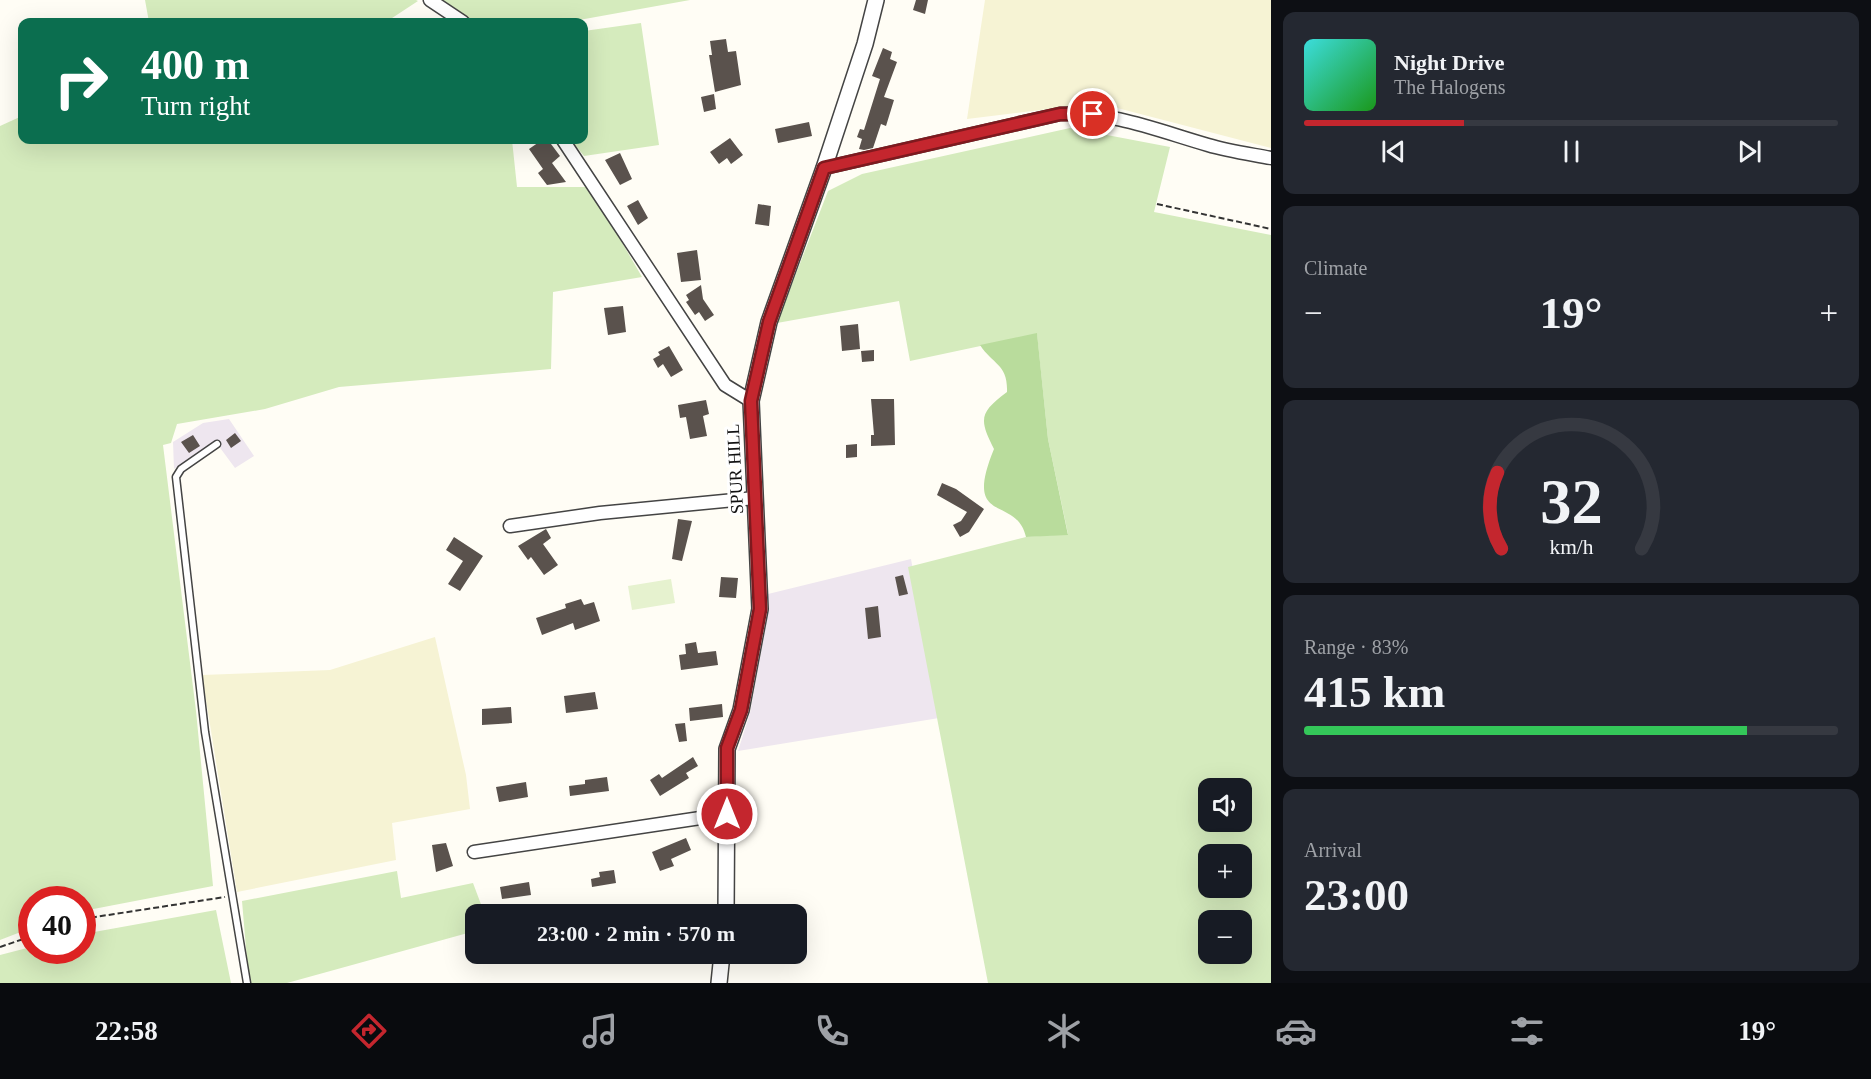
<!DOCTYPE html>
<meta charset="utf-8">
<style>
body{margin:0;font-family:"Times New Roman",serif;background:#242831;color:#f1f3f6;height:100vh;display:flex;flex-direction:column;font-size:22px;white-space:nowrap}
*{box-sizing:border-box;margin:0}
p{font-size:20px;color:#9ea1a6}
.icon{flex:none;width:33px;height:33px;fill:none;stroke:currentColor;stroke-width:2;stroke-linecap:round;stroke-linejoin:round}
.map{position:relative;flex:1;overflow:hidden}
.side{display:flex;flex-direction:column;gap:12px;padding:12px;background:#0d0f14;width:600px}
.side>*{flex:none}
.banner{position:absolute;left:18px;top:18px;width:570px;height:126px;border-radius:12px;box-shadow:0 6px 24px #0002;background:#0b6e4f;color:#fff;overflow:hidden}
.controls{position:absolute;left:1198px;top:778px;display:grid;gap:12px}
.controls a{display:grid;place-items:center;width:54px;height:54px;border-radius:12px;background:#171b24;box-shadow:0 6px 24px #0002;font-size:30px}
.speed{position:absolute;left:18px;top:886px;display:flex;gap:12px;font-size:30px;font-weight:700;text-align:center}
.speed>*{display:grid;place-content:center;width:78px;height:78px;border-radius:50%;background:#171b24;box-shadow:0 6px 24px #0002;line-height:1}
.speed .limit{border:9px solid #d22;background:#fff;color:#111}
.pin{position:absolute;display:grid;place-items:center;width:51px;height:51px;color:#fff;margin:-26px;border:3px solid #fff;border-radius:50%;box-shadow:0 2px 6px #0007}
.me{position:absolute;width:66px;margin:-33px;rotate:0deg;stroke-linejoin:round;filter:drop-shadow(0 0 4px #0008)}
.turn{display:flex;align-items:center;gap:21px;height:126px;padding:0 24px;font-size:27px}
.turn .icon{width:78px;height:78px;stroke-width:2.5}
.turn b{display:block;font-size:42px;line-height:51px}
.big{font-size:45px;font-weight:600;line-height:1.1}
.side .widget{flex:1;display:flex;flex-direction:column;justify-content:center;gap:9px;min-width:0;padding:0 21px;border-radius:12px;background:#242831}
.side .dial{align-items:center;gap:0}
.dial svg{height:156px;overflow:visible;fill:none;stroke:#363941;stroke-width:7;stroke-linecap:round;text-anchor:middle}
.dial text{fill:#f1f3f6;stroke:none}
.song{display:flex;align-items:center;gap:18px}
.cover{width:72px;height:72px;border-radius:9px;background:linear-gradient(135deg,hsl(180 70% 55%),hsl(120 70% 35%))}
.played{height:6px;border-radius:3px;background:linear-gradient(90deg,#c4262e 30%,#363941 30%)}
.keys{display:flex;justify-content:space-around;direction:ltr}
.heat{display:flex;justify-content:space-between;align-items:center;font-size:33px;direction:ltr}
.charge{height:9px;border-radius:4px;background:linear-gradient(90deg,#34c759 83%,#363941 0)}
.trip{position:absolute;left:465px;top:904px;width:342px;height:60px;border-radius:12px;background:#171b24;box-shadow:0 6px 24px #0002;font-weight:600;line-height:60px;text-align:center}
.tab-bar{display:flex;height:96px;justify-content:space-around;align-items:center;background:#090b0e;color:#9ea1a6}
.tab-bar .icon{width:42px;height:42px}
.tab-bar .on{color:#c4262e}
.tab-bar b{font-size:27px;color:#f1f3f6}
main{display:flex;flex:1;min-height:0}
.map>svg:first-child{display:block}
.industrial{fill:#eee6ef}
.farmland{fill:#f6f3d4}
.green{fill:#d5ebbd;fill-rule:evenodd}
.forest{fill:#b9dc9c}
.pitch{fill:#e6f2cf}
.building{fill:#5a524d}
.lines{fill:none;stroke-linecap:round;stroke-linejoin:round}
.service-casing{stroke:#444;stroke-width:9}
.minor-casing{stroke:#444;stroke-width:15}
.tertiary-casing{stroke:#444;stroke-width:18}
.path{stroke:#333;stroke-width:2;stroke-dasharray:6 3;stroke-linecap:butt}
.service{stroke:#fff;stroke-width:6}
.minor{stroke:#fff;stroke-width:12}
.tertiary{stroke:#fff;stroke-width:15}
.route-casing{stroke:#7f191e;stroke-width:15}
.route{stroke:#c4262e;stroke-width:10}
.labels{text-anchor:middle;dominant-baseline:central;stroke-width:6;stroke-linejoin:round;paint-order:stroke}
.street-label{font-size:18px;fill:#111;stroke:#fff}
</style>
<main>
<div class="map">
<svg width="1271" height="983" viewBox="0 0 1271 983">
<rect width="100%" height="100%" fill="#fffdf5"/>
<path class="industrial" d="M229,419l25,37 -19,12 -20,-27 -41,28 -1,-27 30,-19z
M911,559l28,159 -201,33 12,-38 17,-93 1,-26z"/>
<path class="farmland" d="M985,0h286v148l-173,-45 -131,16z
M435,637l31,138 4,34 -78,14 4,37 -159,32 -35,-217 128,-5z"/>
<path class="green" d="M145,0h271l2,1 -32,21h-237z
M440,0h250l-122,22h-98z
M641,23l18,122 -75,11 -13,-16h13v-109z
M22,116v24h490l5,47h73l52,90 -89,15 -2,77 -212,18 -74,22 -88,15 -6,19 -8,2 33,266 17,175 -130,25 -1,-11h-50l-1,28 -31,12v-814z
M1070,128l100,19 -16,65 117,23v748h-283l-80,-416 118,-30 42,-3 -20,-95 -11,-105 -127,27 -11,-60 -122,22 51,-132 34,-17zM1209,789h33v33h-33zM1209,855h33v33h-33zM1209,921h33v33h-33z
M397,871l4,27 72,-15 12,32h-9l-1,16 -188,52h-38l-7,-82z
M216,910l15,73h-231v-28l31,-8 1,4h50l1,-17z"/>
<path class="forest" d="M1037,333l11,106 20,96 -42,2c-10,-43 -64,-10 -32,-88 -15,-30 -15,-36 13,-57 1,-28 -14,-27 -27,-47z"/>
<path class="pitch" d="M671,579l4,24 -43,7 -4,-24z"/>
<path class="building" d="M916,0h12l-3,14 -12,-4z
M726,39l2,13 8,-1 5,34 -26,7 -6,-37h3l-2,-14z
M883,48l9,4 -2,7 7,3 -13,35 10,3 -8,26 -5,-2 -8,24 -9,2 -5,-1 3,-10 -5,-2 3,-8 4,1 16,-51 -8,-3z
M714,94l2,15 -12,3 -3,-15z
M809,122l3,14 -34,7 -3,-14z
M730,138l13,17 -12,9 -4,-6 -8,6 -9,-12z
M542,140h6l12,16 -8,7 14,19 -19,3 -9,-12 5,-4 -14,-20z
M620,153l12,26 -12,6 -15,-25z
M638,200l10,18 -10,7 -11,-19z
M758,204l13,2 -2,20 -14,-2z
M697,250l4,30 -20,2 -4,-29z
M701,285l2,14 11,16 -9,6 -6,-9 -4,3 -9,-13 3,-2 -3,-5z
M623,306l3,26 -18,3 -4,-27z
M858,324l2,25 -18,2 -2,-25z
M669,346l14,24 -12,7 -8,-13 -5,4 -5,-9 7,-4 -2,-3z
M874,350v11l-12,1 -1,-11z
M871,399h23l1,46 -24,1v-11h3z
M706,400l3,14 -6,2 4,20 -17,3 -4,-22 -6,1 -2,-13z
M235,433l6,8 -10,7 -5,-8z
M193,435l7,11 -11,7 -8,-11z
M857,444v13l-11,1v-13z
M942,483l14,6 28,20 -15,23 -9,5 -7,-12 8,-4 6,-9 -30,-17z
M678,519l14,2 -10,40 -10,-2z
M546,529l5,9 -8,6 15,21 -14,10 -13,-18 -3,3 -10,-14z
M454,537l29,19 -23,35 -12,-7 15,-23 -17,-11z
M903,575l5,19 -9,2 -4,-19z
M721,577l17,1 -2,20 -17,-1z
M581,599l3,6 10,-3 6,19 -25,9 -2,-7 -31,12 -6,-17 30,-10 -1,-4z
M878,606l3,31 -13,2 -3,-31z
M696,642l2,11 18,-2 2,14 -37,5 -2,-15 7,-1 -1,-10z
M595,692l3,17 -32,4 -2,-17z
M722,704l1,13 -33,4 -1,-13z
M511,707l1,16 -30,2v-16z
M685,723l2,18 -8,1 -4,-18z
M693,757l5,9 -12,7 3,5 -29,18 -10,-16 9,-6 3,4z
M607,777l2,14 -39,5 -1,-10 16,-2v-4z
M526,782l2,15 -29,5 -3,-15z
M686,838l5,12 -20,9 3,7 -14,5 -8,-19z
M446,843l7,23 -17,6 -4,-27z
M614,870l2,13 -24,4 -1,-8 9,-2 -1,-5z
M529,882l2,13 -29,4 -2,-12z"/>
<g class="lines">
<defs>
<path id="service" d="M217,444l-36,25 -5,8 29,255 42,251"/>
<path id="minor" d="M430,0l33,22
M563,140l162,245 26,16
M824,168l236,-54c51,-3 99,17 148,31 20,6 42,9 63,13
M510,526l90,-13 155,-15
M474,852l253,-38"/>
<path id="tertiary" d="M726,915l1,-166 14,-39 19,-101 -9,-208 18,-79 55,-154 41,-124 11,-44
M719,983l3,-29"/>
</defs>
<use href="#service" class="service-casing"/>
<use href="#minor" class="minor-casing"/>
<use href="#tertiary" class="tertiary-casing"/>
<path class="path" d="M1157,204l114,25
M82,919l143,-22
M0,947l32,-11"/>
<use href="#service" class="service"/>
<use href="#minor" class="minor"/>
<use href="#tertiary" class="tertiary"/>
</g>
<g class="lines">
<defs>
<path id="route" d="M727,814v-66l14,-38 19,-101 -9,-208 18,-79 55,-154 236,-54h33"/>
</defs>
<use href="#route" class="route-casing"/>
<use href="#route" class="route"/>
</g>
<g class="labels">
<g class="street-label">
<text transform="translate(735 469) rotate(-93)">SPUR HILL</text>
</g>
</g>
</svg>
<div class="controls">
<a><svg class="icon" aria-label="sound" viewBox="0 0 24 24"><path d="M4 9h4l5-4v14l-5-4H4zM17 9q2 3 0 6"/></svg></a>
<a>+</a>
<a>−</a>
</div>
<div class="speed"><div class="limit">40</div></div>
<div class="pin" style="left:1093px;top:114px;background:#d93025"><svg class="icon" aria-label="arrive" viewBox="0 0 24 24"><path d="M6 21V4h12l-3 4 3 4H6"/></svg></div>
<svg class="me" style="left:727px;top:814px" viewBox="-20 -20 40 40"><circle r="17" fill="#c4262e" stroke="#fff" stroke-width="3"/><path d="M0-11L8 9 0 5-8 9z" fill="#fff"/></svg>
<div class="trip">23:00 · 2 min · 570 m</div>
<div class="banner">
<div class="turn"><svg class="icon" aria-label="right" viewBox="0 0 24 24"><path d="M7 20v-9h11M14 6l5 5-5 5"/></svg><div><b>400 m</b>Turn right</div></div>
</div>
</div>
<section class="side">
<div class="widget">
<div class="song"><i class="cover"></i><div><b>Night Drive</b><p>The Halogens</p></div></div>
<div class="played"></div>
<div class="keys"><svg class="icon" aria-label="previous" viewBox="0 0 24 24"><path d="M18 5L8 12l10 7zM5 5v14"/></svg><svg class="icon" aria-label="pause" viewBox="0 0 24 24"><path d="M8 5v14M16 5v14"/></svg><svg class="icon" aria-label="next" viewBox="0 0 24 24"><path d="M6 5l10 7-10 7zM19 5v14"/></svg></div>
</div>
<div class="widget"><p>Climate</p>
<div class="heat"><a>−</a><b class="big">19°</b><a>+</a></div>
</div>
<div class="widget dial"><svg viewBox="0 0 100 80">
<path d="M14 69A42 42 0 1 1 86 69"/>
<path d="M14 69A42 42 0 0 1 12 30" stroke="#c4262e"/>
<text x="50" y="56" font-size="32" font-weight="700">32</text>
<text x="50" y="72" font-size="11">km/h</text>
</svg></div>
<div class="widget"><p>Range · 83%</p><b class="big">415 km</b><div class="charge"></div></div>
<div class="widget"><p>Arrival</p><b class="big">23:00</b></div>
</section>
</main>
<nav class="tab-bar">
<b>22:58</b>
<svg class="icon on" aria-label="directions" viewBox="0 0 24 24"><path d="M12 3l9 9-9 9-9-9zM9 14v-3h6M13 9l2 2-2 2"/></svg>
<svg class="icon" aria-label="music" viewBox="0 0 24 24"><path d="M9 18V5l10-2v13"/><circle cx="6" cy="18" r="3"/><circle cx="16" cy="16" r="3"/></svg>
<svg class="icon" aria-label="phone" viewBox="0 0 24 24"><path d="M5 4h4l2 5-3 2q2 4 5 5l2-3 5 2v4C11 20 4 13 5 4z"/></svg>
<svg class="icon" aria-label="climate" viewBox="0 0 24 24"><path d="M12 3v18M4 7l16 10M4 17L20 7"/></svg>
<svg class="icon" aria-label="car" viewBox="0 0 24 24"><path d="M5 17H2v-5l4-1 3-4h7l3 4 3 1v5h-3M9 17h6M6 11h13"/><circle cx="7" cy="17" r="2"/><circle cx="17" cy="17" r="2"/></svg>
<svg class="icon" aria-label="filters" viewBox="0 0 24 24"><path d="M4 7h16M4 17h16"/><circle cx="9" cy="7" r="2"/><circle cx="15" cy="17" r="2"/></svg>
<b>19°</b>
</nav>
